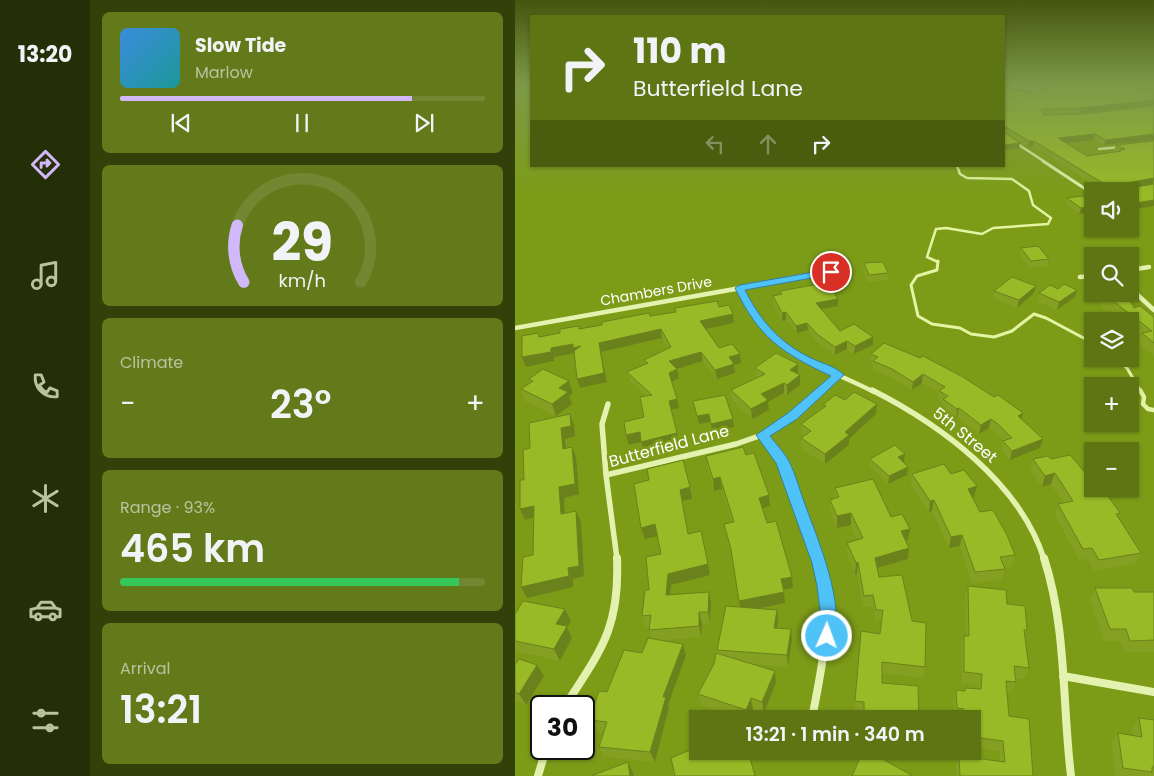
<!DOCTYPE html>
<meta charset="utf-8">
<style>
body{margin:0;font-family:Poppins,sans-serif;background:#637a1b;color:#f1f3f6;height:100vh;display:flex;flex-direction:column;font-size:19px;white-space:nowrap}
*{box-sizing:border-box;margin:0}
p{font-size:16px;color:#b9c39f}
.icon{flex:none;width:28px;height:28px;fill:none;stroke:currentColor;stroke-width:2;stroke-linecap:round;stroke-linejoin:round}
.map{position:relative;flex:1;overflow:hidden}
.side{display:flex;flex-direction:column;gap:12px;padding:12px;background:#33400a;width:425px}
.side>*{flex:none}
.hud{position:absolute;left:15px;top:15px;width:475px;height:152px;border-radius:0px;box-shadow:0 1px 4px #0004;background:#5d7512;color:#f1f3f6;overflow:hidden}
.buttons{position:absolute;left:569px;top:182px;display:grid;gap:10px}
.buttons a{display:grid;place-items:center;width:55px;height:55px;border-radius:0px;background:#5d7512;box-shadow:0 1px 4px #0004;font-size:25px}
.speed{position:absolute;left:15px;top:695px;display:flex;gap:10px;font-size:25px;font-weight:700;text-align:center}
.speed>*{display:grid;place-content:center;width:65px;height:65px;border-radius:50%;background:#5d7512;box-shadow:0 1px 4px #0004;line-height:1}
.speed .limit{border:2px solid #111;border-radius:8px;background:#fff;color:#111}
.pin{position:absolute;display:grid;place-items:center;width:42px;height:42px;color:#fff;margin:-21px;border:2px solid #fff;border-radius:50%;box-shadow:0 1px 5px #0007}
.me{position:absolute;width:55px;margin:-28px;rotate:2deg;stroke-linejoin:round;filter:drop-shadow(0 0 4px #0008)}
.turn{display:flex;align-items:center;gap:18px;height:105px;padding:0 20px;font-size:22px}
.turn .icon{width:65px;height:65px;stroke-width:2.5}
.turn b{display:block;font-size:35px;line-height:42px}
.lanes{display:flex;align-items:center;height:48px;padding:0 20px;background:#0003;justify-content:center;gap:25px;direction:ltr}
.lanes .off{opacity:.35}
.big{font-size:38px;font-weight:600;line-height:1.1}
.side .widget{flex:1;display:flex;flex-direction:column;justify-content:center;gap:8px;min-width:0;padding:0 18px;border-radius:8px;background:#637a1b}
.side .dial{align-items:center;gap:0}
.dial svg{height:130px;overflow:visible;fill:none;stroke:#728732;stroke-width:7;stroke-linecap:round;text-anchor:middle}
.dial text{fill:#f1f3f6;stroke:none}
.song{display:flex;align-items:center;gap:15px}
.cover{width:60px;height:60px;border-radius:8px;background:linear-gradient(135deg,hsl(210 70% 55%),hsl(180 70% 35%))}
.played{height:5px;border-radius:2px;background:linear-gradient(90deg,#d0b8fa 80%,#728732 80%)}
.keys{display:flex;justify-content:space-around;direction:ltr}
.heat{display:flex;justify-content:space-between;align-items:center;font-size:28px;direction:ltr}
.charge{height:8px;border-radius:4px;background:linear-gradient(90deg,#34c759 93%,#728732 0)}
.trip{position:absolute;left:174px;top:710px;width:292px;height:50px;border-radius:0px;background:#5d7512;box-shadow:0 1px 4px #0004;font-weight:600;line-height:50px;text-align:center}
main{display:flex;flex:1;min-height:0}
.dock{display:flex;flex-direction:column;width:90px;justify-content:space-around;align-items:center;background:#252f07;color:#b9c39f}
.dock .icon{width:35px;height:35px}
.dock .selected{color:#d0b8fa}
.dock b{font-size:22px;color:#f1f3f6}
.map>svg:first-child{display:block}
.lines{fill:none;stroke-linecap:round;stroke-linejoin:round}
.stream-far2{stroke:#e3f4a2;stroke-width:2.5}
.stream-far1{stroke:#e3f4a2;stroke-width:3}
.stream{stroke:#e3f4a2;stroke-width:4.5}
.service{stroke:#e3f2af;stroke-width:3}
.minor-far4{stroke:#e3f2af;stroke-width:2.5}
.minor-far3{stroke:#e3f2af;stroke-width:3}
.minor-far2{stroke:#e3f2af;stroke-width:4.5}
.minor-far1{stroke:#e3f2af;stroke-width:5.5}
.minor{stroke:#e3f2af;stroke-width:8}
.wall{fill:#83a022}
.shaded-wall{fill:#6a821b}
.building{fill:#98ba27;stroke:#6a821b}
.route{fill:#4fc3f7;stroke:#337fa1}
.labels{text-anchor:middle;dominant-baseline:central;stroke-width:5;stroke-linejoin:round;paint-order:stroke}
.street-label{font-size:14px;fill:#fff;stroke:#7c9c18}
.near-street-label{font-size:16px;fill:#fff;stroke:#7c9c18}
</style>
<main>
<nav class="dock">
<b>13:20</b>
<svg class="icon selected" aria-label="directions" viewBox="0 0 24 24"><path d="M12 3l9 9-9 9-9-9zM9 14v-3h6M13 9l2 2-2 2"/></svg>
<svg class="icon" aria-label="music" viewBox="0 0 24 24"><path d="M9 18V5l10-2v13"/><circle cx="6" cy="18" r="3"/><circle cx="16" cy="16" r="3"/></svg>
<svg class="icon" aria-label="phone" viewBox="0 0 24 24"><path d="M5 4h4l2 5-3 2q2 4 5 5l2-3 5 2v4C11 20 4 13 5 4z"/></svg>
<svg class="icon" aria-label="climate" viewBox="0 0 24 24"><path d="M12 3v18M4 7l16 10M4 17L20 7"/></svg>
<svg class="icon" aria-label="car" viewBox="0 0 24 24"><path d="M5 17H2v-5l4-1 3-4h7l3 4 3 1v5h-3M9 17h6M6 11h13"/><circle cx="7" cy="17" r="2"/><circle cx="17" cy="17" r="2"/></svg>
<svg class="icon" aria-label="filters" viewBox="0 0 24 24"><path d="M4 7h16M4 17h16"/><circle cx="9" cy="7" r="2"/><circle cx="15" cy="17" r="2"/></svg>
</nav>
<section class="side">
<div class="widget">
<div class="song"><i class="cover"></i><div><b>Slow Tide</b><p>Marlow</p></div></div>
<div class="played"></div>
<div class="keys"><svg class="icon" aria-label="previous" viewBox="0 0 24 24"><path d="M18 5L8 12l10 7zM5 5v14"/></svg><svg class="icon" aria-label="pause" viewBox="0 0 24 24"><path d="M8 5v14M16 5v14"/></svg><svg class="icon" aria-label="next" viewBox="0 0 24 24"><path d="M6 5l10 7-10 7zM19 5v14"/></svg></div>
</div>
<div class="widget dial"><svg viewBox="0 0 100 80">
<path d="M14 69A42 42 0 1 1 86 69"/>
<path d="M14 69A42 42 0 0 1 10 34" stroke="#d0b8fa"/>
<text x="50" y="56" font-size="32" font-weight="700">29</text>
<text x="50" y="72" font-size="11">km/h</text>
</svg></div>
<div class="widget"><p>Climate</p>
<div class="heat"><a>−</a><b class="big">23°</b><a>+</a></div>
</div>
<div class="widget"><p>Range · 93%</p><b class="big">465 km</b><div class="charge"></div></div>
<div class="widget"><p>Arrival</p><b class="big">13:21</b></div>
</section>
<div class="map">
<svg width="639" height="776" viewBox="0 0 639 776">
<rect width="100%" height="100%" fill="#7c9c18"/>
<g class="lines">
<path class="stream-far2" d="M423,262l-11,-5 9,-28 10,-1 36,6 11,-6 55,-4 3,-6 -18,-13 -4,-14 -17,-12 -45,-1 -7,-4 -3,-8"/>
<path class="stream-far1" d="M423,261l-1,9 -20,6 -6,9 7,31 14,8 28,4 11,6 23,3 18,-6 22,-17 12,4 47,25
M601,359l11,9 14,24"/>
<path class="stream" d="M625,390l4,7 -1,7 5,5 6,1"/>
<path class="service" d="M323,284l-7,-12 16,-5"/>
<path class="minor-far4" d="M494,91l-2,-2 11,-2 21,3
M489,135l41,27
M584,149l22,-2"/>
<path class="minor-far3" d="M528,161l50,33"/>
<path class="minor-far2" d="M615,270l19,-3
M565,277l13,-1
M225,288c8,15 16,30 27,42 28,31 71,43 107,62
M615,288l24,22
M0,328l316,-56
M305,392l19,-17"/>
<path class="minor-far1" d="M357,390c69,35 148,93 172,169
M247,435l20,26 8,17 28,81
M91,475l-4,-51 6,-20
M102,559l-11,-84 130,-31 26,-9 30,-19 29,-26"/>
<path class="minor" d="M529,558c23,71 18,145 27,218
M548,676l91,16
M50,706c36,-56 55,-78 52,-148
M297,719c10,-56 24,-105 5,-161
M23,776l8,-27"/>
</g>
<path class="wall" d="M489,85h12l-9,2 8,4 17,1 122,1v12l-74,8 -37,1 1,1 37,-1 73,-8v34l-50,5 -11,-5 -27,3 21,13 29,-5 -2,-1 2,-5 38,-4v43l-20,3 20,-3v22l-24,4v-19h-26l-71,-45 -5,1 -23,-15h-1l15,16 -15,2z
M506,85h42l-30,3z
M622,85h17v7z
M552,198l24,4 1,-3h1v13l-14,2 -13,-10z
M506,248l28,11 -2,7 -17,2 -10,-13z
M349,263l24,10v7l-20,2 -5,-12z
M521,286l-2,7 -17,15 -24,-10 1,-7z
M307,289l16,10v7l-16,3 18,22 33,6v8l-19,9 -7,-5 -12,6 -18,-13 -9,-12 -11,3 -11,-13 -4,1 -9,-18v-7l8,-2 -1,-3z
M524,293l36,4 -18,13 -20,-9z
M581,294h31l7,14 20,9v39l-16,-13 3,-8 -11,-9v-5h-6l-14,-11h-7z
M204,307l15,16 -28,6 13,19 22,15 -7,2 1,8 -18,6 -14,-18 -26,8 2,9 -7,3 7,27 -8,2 8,33 -35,8 -3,-9 -12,3 15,-28 1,-21 -15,-15 -3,-9 18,-8 -1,-4 25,-12 -7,-10 -61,14 6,30 -27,6 -3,-9 -3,-26 -20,4v4l-28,6 14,-30 20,-4 19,-7v3l71,-13z
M356,354l123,43 29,16 -1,6 18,29 -30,12 -9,-10 2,-9h1l-8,-8 -7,-5 -10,6 -22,-17 -1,1 -14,-10 1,-5 -5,-3 1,-7 -17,-10 -10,7 -20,-12 -19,-8v-6l-2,-1z
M240,368l43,6 2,1v10l-13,10 -3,-2 -16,9 1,8 -17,9 -20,-19 -1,-10 25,-12z
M14,379l44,14 -4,3 3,8 -16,12 -31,-15 -4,-12 9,-6z
M330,400l32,4 -1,10 -27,25v6l-24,19 -24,-15v-11l3,-2 -2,-1 -1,-11 22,-16v-3z
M178,401l41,26 -22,5 -2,-10 -11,2z
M390,454l-2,8 4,13 -19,9 -18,-17v-8z
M231,455l24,51 -8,2 5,15 25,54 1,11 -9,2 1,13 -27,5 20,13 -1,7 14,1 1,12 -4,26 -35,-3 23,19 -12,30 -11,-3 -4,9h-9l-39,-14 -3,-11 16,-30 3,-11v-3l23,-43 -7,-47 -7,-25 -2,-11 8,-2 -10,-33 -8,2 -6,-23 -2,-12z
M518,459h18l42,23 27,31 -2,4 23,36 -6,11 -41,7 -6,-12 -9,1 -24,-45 3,-11 5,-1 -12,-19 -9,3 -12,-17z
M397,474h39l26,12 -3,11 -1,1 7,14 35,43 -3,11 -8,1 1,2 -3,11 -30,3 -12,-37 -11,2 -17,-37 -3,1 -18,-27z
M175,487l2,12 -10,2 6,33 22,41 -39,10 -1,10 39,-3 2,11 -1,20 -8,1 -1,13 -38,3 23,15 -18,50 1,3 -14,54 -51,-5 -5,-10 5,-15 -10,-1 -5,-11 18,-28 35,-39 10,-15 -3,-8 1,-4 -4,1 -4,-11 19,-62 -4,-18 -12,3 -4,-11z
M320,488l56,29 19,12 -2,11 -2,1 3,7 -1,11 -31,9 2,9 33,44 13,46 -2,11 -41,-5 -18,39h-9v-11l25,-67 2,-13h-7l-2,-15 -10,1 -6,-33h-2l-8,-20v-11l10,-3 -6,-15 -14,3 -7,-17v-11l5,-2z
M453,586l39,18 20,26 -2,5 4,33 -5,11 -8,-1v4l-4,11h-5l2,23 24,60h-76l-1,-10 3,-10 41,5 -1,-10 -26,-3v-29h-19l-1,-18 3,-11 8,1 1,-3 14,1v-4l-17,-2 -1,-36 3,-11h2l-1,-38z
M580,588l39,4h20v60h-30l-4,-11h-16l-14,-41z
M50,609l6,12 -4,6 5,11 -12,23 -45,-10v-37z
M0,665l29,11 -18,29 -11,-4z
M624,718l15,2v56h-38l-5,-33 7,-10 15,2 -1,-6z"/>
<path class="shaded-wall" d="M490,85h11l-12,3z
M519,85h29l-30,3z
M639,100v5l-74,8 1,-5z
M489,127h2l-1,5h-1z
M580,134l-2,6 -37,4 2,-6z
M639,134v6l-50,5 2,-5z
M514,141h5l-1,5 -5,1z
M505,143l-1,5 -15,2v-5z
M639,178l-1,6 -29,5 2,-6z
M639,200v6l-24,4v-6z
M578,206v6l-14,2 2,-6z
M521,286l-2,7 -17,15 2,-8z
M562,290l-2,7 -18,13 2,-8z
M323,299v7l-22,4v-7z
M271,312v8l-4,1v-8z
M218,314l1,9 -33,7 -1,-9z
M292,323l1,7 -11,3 -1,-7z
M146,329l1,9 -61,14 6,30 -27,6 -3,-9 22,-36z
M358,337v8l-19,9 1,-8z
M332,341v8l-12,6v-8z
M58,344l8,2 -6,7 -21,4v4l-28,6 -4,-10 29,-9z
M186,352l2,9 -33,10 -1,-10z
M225,354l1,9 -7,2 1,8 -18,6 -2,-9 14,-13z
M283,364v10l-8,-4z
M162,369l2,9 -8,4 -2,-9z
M408,374l-1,9 -10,7 1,-8z
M285,375v10l-13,10v-10z
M54,381l4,12 -4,3 3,8 -16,12 -4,-12 7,-16z
M269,383v10l-16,9 1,8 -17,9 -1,-10 10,-15z
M162,399l2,9 -8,2 -2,-9z
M362,404l-1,10 -27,25v6l-24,19v-10l20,-22z
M444,408l-2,9 -1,1 1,-9z
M508,413l-2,9 -3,-6z
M55,414l4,11 1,11 -10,3 2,21 -4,-11 -2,-21z
M194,414l1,8 -11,2 -2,-8z
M218,419l1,8 -22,5 -1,-8z
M476,419l-2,9 -10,6 2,-9z
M125,432l37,1 2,10 -35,8 -3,-9 -12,3 -3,-10z
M528,439l-3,9 -30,12 2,-9z
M57,447l4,10 3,37 -15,4 1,27 -4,-11 -2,-27z
M390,454l-1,8 -7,4 1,-9z
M393,467l-1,8 -19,9 1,-8z
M540,473l-4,11 -9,3 3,-11z
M205,477l2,12 -8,2 -1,-12z
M462,486l-3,11 -8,3 2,-11z
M175,487l2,12 -10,2 -2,-11z
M254,495l1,11 -10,3 -1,-11z
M419,500l-2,11 -3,1 1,-11z
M19,506l4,10 -13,4 -5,-11z
M61,511l5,11 3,54 -11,3v8l-46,11 -6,-11 47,-19z
M336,513v12l-14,3v-12z
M140,524l3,12 -13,3 -4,-11z
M395,529l-2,11 -8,2 1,-11z
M186,531l9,44 -39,10 -2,22 -3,-12 2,-21z
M447,535l-2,11 -11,2 2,-11z
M394,548l-1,11 -34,10 1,-11z
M343,562l-1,12h-2l1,-11z
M277,577l1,11 -11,2 -1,-11z
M194,592l2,11 -1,20 -2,-11z
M269,592l1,11 -44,9 -2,-11z
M50,609l6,12 -4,6 5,11 -12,23 -6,-12 2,-25z
M262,610l1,11 -3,19 -1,-12z
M184,612l3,12 -1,13 -2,-11z
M276,629l1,12 -4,26 -1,-12z
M168,644l3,11 -18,50 1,3 -14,54 -5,-10 13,-55z
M22,665l7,11 -18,29 -7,-11z
M260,671l1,12 -12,30 -2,-11z
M236,698l2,12 -4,9h-2l-1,-9z
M113,762l5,11 1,3h-4z"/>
<path class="building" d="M489,85h1l1,1 9,5 17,1 4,-3 40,-4h58l20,8v7l-73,8 -37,1 -3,2 3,4 37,-1 73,-8v28l-48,6 -11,-6 -37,4 29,18 34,-5 -2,-1 6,-1 -9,-4 38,-4v37l-28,5v3l3,2 25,-4v16l-24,4v-13h-14l-82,-50h-5l-23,-14h-2z
M489,132l16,11 -16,2z
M567,196l11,7v3l-12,2 -14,-10z
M523,246l11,13 -18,2 -10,-13z
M368,262l5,11 -19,2 -5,-12z
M497,277l24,9 -17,14 -25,-9z
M304,284l3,5 9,-1 7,11 -22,4 24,28 14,-7 19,13 -18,9 -8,-5 -12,6 -18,-13 -10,-11 -11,3 -10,-14 -4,1 -9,-17 9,-2 -2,-3z
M549,284l13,6 -18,12 -20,-9 11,-8 8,4z
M588,294h24l7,14 6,-2 14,11v26l-12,-10 10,-2 -39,-30h-7z
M202,301l2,6 10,-2 4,9 -33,7 19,27 13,-4 8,10 -11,3 5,7 -19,6 -14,-18 -32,9 8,8 -8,4 8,26 -8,2 8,32 -36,9 -1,-10 -14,3 -2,-13 20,-5 -4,-20 12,-2 -25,-23 21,-9 -4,-3 27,-13 -10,-18 -62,14 5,30 -27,6 -3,-28 7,-5 -8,2v-4l-22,4v4l-29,5v-21l16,-3 1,4 21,-4v-4l19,-3v3l23,-4v-3l47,-9 1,3 26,-4 -1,-4z
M369,343l36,15 3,-2 40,21 31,20 4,-2 25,18 -5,3 25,23 -31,12 -9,-10 9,-3 -14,-14 -7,-5 -10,6 -22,-17 -2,1 -14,-10 5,-3 -9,-5 6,-4 -22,-13 -10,8 -21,-13 -19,-8 5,-4 -7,-3z
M261,353l22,11 -8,6 10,5 -13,10 -3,-2 -23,11 7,6 -17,9 -20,-19 34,-16 -10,-6z
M28,369l26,12 -10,7 9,4 -16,12 -31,-15 12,-8 -4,-2z
M339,392l23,12 -32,28 4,3 -24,19 -24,-16 10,-7 -10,-7 25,-18 -3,-1 12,-10 10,5z
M210,395l8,24 -22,5 -2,-10 -12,2 -4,-15z
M55,414l1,12 -10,2 2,21 9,-2 3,37 -16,3 2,27 15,-3 3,55 -11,2 1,8 -48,11 2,-30 10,-2 1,-49 -14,3v-29h4l-1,-30 7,-2 -1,-25z
M380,445l10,9 -7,3 10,10 -19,9 -19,-17z
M228,447l3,8 8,-2 15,42 -10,3 8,25 9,-2 16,56 -11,2 3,13 -45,9 -8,-52 -7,-25 10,-2 -14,-45 -7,2 -7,-23z
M555,455l23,27v7h10l17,24 -4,1 25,39 -42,7 -7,-12 -9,1 -25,-45 15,-3 -18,-28 -10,3 -12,-17 15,-3 3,3z
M168,460l7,27 -10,3 8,44 13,-3 7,33 -40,10 -2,21 43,-3 -1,20h-9v14l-50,4 2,-15 -9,1 3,-26h4l-3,-33 15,-3 -6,-30 -14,4 -7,-44 15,-4 -2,-11z
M429,464l7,10 13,-4 13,16 -9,3 12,23 13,-2 14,25 8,20 -15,2 5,12 -30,3 -13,-37 -11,2 -17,-37 -4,1 -18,-27z
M358,479l18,38 11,-3 8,15 -9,2 8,17 -34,10 4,19 23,-2 10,46 14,2 -1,44 -43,-5v21l36,3 1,33h-55v-17l-9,-1 6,-70 19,3 3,-24h-7l-3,-15 -9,1 -6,-34 -2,1 -9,-20 16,-5 -12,-25 -14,3 -7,-16 9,-3 -4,-9z
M453,586l38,4 1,14 18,2 2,24h-3l5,38 -15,-2 2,16 -10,-1 3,35 20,3 4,57h-73l-1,-20 46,6 -2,-21 -30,-4v-18h-8l-1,-10 -7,-1 -1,-18 9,1v-3l16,1 1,-15 -18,-2v-36h5z
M580,588h37l2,4h20v48l-24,1 -4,-12h-16z
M8,601l42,8 -9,15 11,2 -13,23 -39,-8v-27z
M211,606l51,4 -3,18 17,1 -4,26 -70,-5z
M133,638l35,6 -20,53h3l-16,55 -51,-5 8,-25 -18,-2 10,-29 8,1 17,-42 18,3z
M201,653l59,18 -13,31 -11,-4 -5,12 -48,-16 16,-30z
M4,659l18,6 -18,29 -4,-2v-27z
M624,718l15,2v47h-2v5l-29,-4 -5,-35 24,4z
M182,747v4h30l1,6 14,-6h6l7,25h-80l-4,-18z
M348,751h5l45,25h-61z
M113,762l2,14h-39z"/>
<linearGradient id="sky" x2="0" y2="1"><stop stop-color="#44560d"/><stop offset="0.44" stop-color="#7d9948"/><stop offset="1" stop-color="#7d9948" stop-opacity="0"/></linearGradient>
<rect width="639" height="193" fill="url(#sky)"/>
<path class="route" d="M316,269l3,1v4l-89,16c15,30 34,52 64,67 11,6 27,9 35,18l-47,44 -27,17c6,8 14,16 19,25 7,14 11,31 17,46 12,33 41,101 26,134l-5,2 -6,-2 -3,-5 2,-26 -3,-24 -5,-23 -36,-100 -20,-28 32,-22 43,-37c-49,-23 -72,-38 -96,-88l5,-3z"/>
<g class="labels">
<g class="street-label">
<text transform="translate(141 291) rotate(-10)">Chambers Drive</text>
</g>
<g class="near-street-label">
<text transform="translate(450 435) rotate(39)">5th Street</text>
<text transform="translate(154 446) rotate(-15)">Butterfield Lane</text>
</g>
</g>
</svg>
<div class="buttons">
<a><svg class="icon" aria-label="sound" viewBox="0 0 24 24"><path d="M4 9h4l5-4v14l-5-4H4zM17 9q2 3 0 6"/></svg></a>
<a><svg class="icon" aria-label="search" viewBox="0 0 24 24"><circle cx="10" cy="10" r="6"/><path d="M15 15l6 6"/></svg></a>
<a><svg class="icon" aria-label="layers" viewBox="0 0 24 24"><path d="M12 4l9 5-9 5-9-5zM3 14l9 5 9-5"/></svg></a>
<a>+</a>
<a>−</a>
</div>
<div class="speed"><div class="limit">30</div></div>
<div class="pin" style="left:316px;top:272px;background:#d93025"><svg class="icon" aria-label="arrive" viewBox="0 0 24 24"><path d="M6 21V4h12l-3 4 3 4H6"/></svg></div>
<svg class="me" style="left:312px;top:636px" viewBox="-20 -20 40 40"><circle r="17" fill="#4fc3f7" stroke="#fff" stroke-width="3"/><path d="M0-11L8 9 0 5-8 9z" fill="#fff"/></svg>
<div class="trip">13:21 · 1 min · 340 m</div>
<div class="hud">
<div class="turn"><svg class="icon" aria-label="right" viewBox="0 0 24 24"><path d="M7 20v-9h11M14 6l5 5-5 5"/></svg><div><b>110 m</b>Butterfield Lane</div></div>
<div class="lanes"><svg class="icon off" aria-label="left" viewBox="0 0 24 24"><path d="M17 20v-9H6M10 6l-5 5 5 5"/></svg><svg class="icon off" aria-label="ahead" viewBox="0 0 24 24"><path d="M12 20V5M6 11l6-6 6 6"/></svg><svg class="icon" aria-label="right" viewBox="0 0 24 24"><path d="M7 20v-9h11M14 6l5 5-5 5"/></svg></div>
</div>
</div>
</main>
